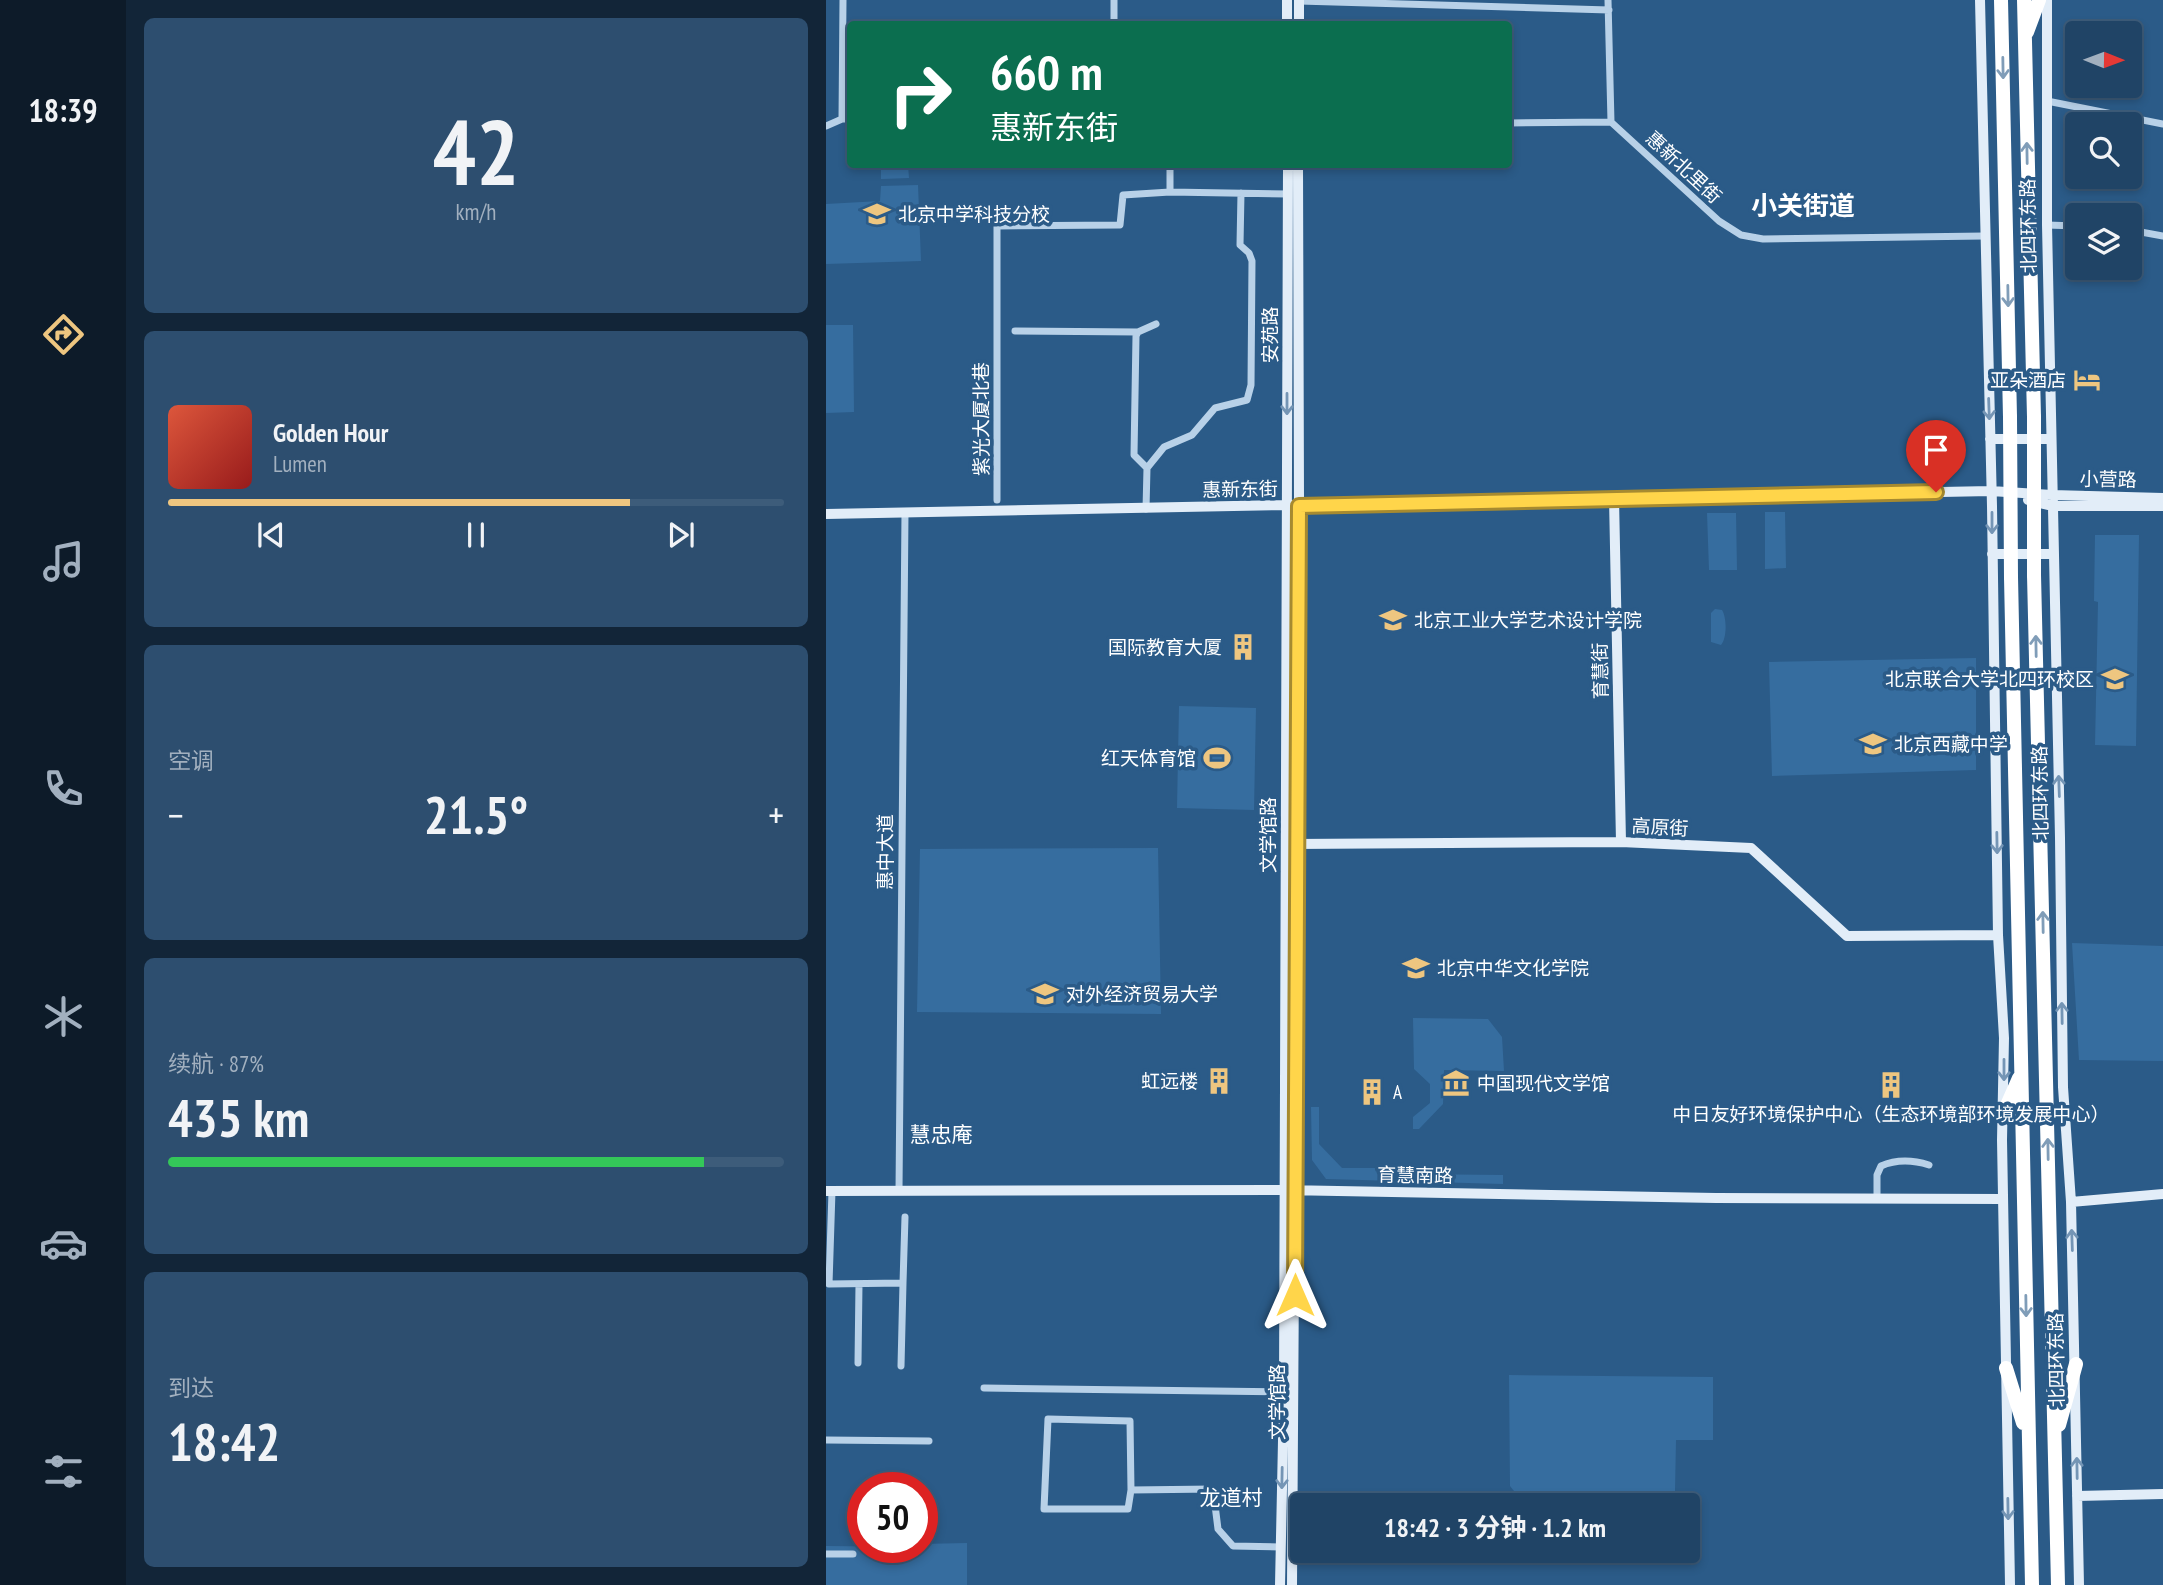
<!DOCTYPE html>
<html lang="zh">
<meta charset="utf-8">
<style>
body{margin:0;font-family:"PT Sans Narrow","Noto Sans SC",sans-serif;background:#2d4e6f;color:#f1f3f6;height:100vh;display:flex;flex-direction:column;font-size:26px;white-space:nowrap}
*{box-sizing:border-box;margin:0}
p{font-size:23px;color:#a2b0bf}
.icon{flex:none;width:38px;height:38px;fill:none;stroke:currentColor;stroke-width:2;stroke-linecap:round;stroke-linejoin:round}
.map{position:relative;flex:1;overflow:hidden}
.sheet{display:flex;flex-direction:column;gap:18px;padding:18px;background:#122538;width:700px}
.sheet>*{flex:none}
.hud{position:absolute;left:21px;top:21px;width:665px;height:147px;border-radius:7px;box-shadow:0 4px 10px #0003,0 0 0 2px #3d5c7a;background:#0b6e4f;color:#fff;overflow:hidden}
.needle{width:46px;rotate:91deg}
.tools{position:absolute;left:1239px;top:21px;display:grid;gap:14px}
.tools a{display:grid;place-items:center;width:77px;height:77px;border-radius:7px;background:#204466;box-shadow:0 4px 10px #0003,0 0 0 2px #3d5c7a;font-size:35px}
.speed{position:absolute;left:21px;top:1472px;display:flex;gap:14px;font-size:35px;font-weight:700;text-align:center}
.speed>*{display:grid;place-content:center;width:91px;height:91px;border-radius:50%;background:#204466;box-shadow:0 4px 10px #0003,0 0 0 2px #3d5c7a;line-height:1}
.speed .limit{border:10px solid #d22;background:#fff;color:#111}
.pin{position:absolute;display:grid;place-items:center;width:60px;height:60px;color:#fff;margin:-72px -30px;border-radius:50% 50% 50% 0;rotate:-45deg;box-shadow:0 0 7px #0007}
.pin .icon{rotate:45deg}
.me{position:absolute;width:77px;margin:-38px;rotate:0deg;stroke-linejoin:round;filter:drop-shadow(0 0 5px #0008)}
.turn{display:flex;align-items:center;gap:24px;height:147px;padding:0 28px;font-size:32px}
.turn .icon{width:91px;height:91px;stroke-width:2.5}
.turn b{display:block;font-size:49px;line-height:60px}
.big{font-size:52px;font-weight:700;line-height:1.1}
.sheet .card{flex:1;display:flex;flex-direction:column;justify-content:center;gap:10px;min-width:0;padding:0 24px;border-radius:10px;background:#2d4e6f}
.sheet .dial{align-items:center;gap:0}
.dial b{font-size:91px;line-height:1}
.song{display:flex;align-items:center;gap:21px}
.cover{width:84px;height:84px;border-radius:10px;background:linear-gradient(135deg,hsl(10 70% 55%),hsl(0 70% 35%))}
.played{height:7px;border-radius:4px;background:linear-gradient(90deg,#eec680 75%,#3d5c7a 75%)}
.keys{display:flex;justify-content:space-around;direction:ltr}
.heat{display:flex;justify-content:space-between;align-items:center;font-size:38px;direction:ltr}
.charge{height:10px;border-radius:5px;background:linear-gradient(90deg,#34c759 87%,#3d5c7a 0)}
.trip{position:absolute;left:464px;top:1493px;width:410px;height:70px;border-radius:7px;background:#204466;box-shadow:0 4px 10px #0003,0 0 0 2px #3d5c7a;font-weight:700;line-height:70px;text-align:center}
main{display:flex;flex:1;min-height:0}
.tab-bar{display:flex;flex-direction:column;width:126px;justify-content:space-around;align-items:center;background:#0d1b29;color:#a2b0bf}
.tab-bar .icon{width:49px;height:49px}
.tab-bar .selected{color:#eec680}
.tab-bar b{font-size:32px;color:#f1f3f6}
.map>svg:first-child{display:block}
.green{fill:#366d9f}
.lines{fill:none;stroke-linecap:round;stroke-linejoin:round}
.street{stroke:#b8d1e8;stroke-width:7}
.secondary{stroke:#e2edf8;stroke-width:10}
.highway{stroke:#fff;stroke-width:14}
.highway-bridge{stroke:#fff;stroke-width:14}
.oneway{stroke:#809db8}
.oneway2{stroke:#7495b5}
.route-casing{stroke:#a68a30;stroke-width:18}
.route{stroke:#ffd54a;stroke-width:12}
.labels{text-anchor:middle;dominant-baseline:central;stroke-width:7;stroke-linejoin:round;paint-order:stroke}
.street-label{font-size:19px;fill:#fff;stroke:#2b5b88}
.poi-label{font-size:19px;fill:#fff;stroke:#2b5b88;text-anchor:start}
.neighbourhood-label{font-size:21px;fill:#fff;stroke:#2b5b88}
.district-label{font-size:26px;font-weight:bold;fill:#fff;stroke:#2b5b88}
</style>
<main>
<nav class="tab-bar">
<b>18:39</b>
<svg class="icon selected" aria-label="directions" viewBox="0 0 24 24"><path d="M12 3l9 9-9 9-9-9zM9 14v-3h6M13 9l2 2-2 2"/></svg>
<svg class="icon" aria-label="music" viewBox="0 0 24 24"><path d="M9 18V5l10-2v13"/><circle cx="6" cy="18" r="3"/><circle cx="16" cy="16" r="3"/></svg>
<svg class="icon" aria-label="phone" viewBox="0 0 24 24"><path d="M5 4h4l2 5-3 2q2 4 5 5l2-3 5 2v4C11 20 4 13 5 4z"/></svg>
<svg class="icon" aria-label="climate" viewBox="0 0 24 24"><path d="M12 3v18M4 7l16 10M4 17L20 7"/></svg>
<svg class="icon" aria-label="car" viewBox="0 0 24 24"><path d="M5 17H2v-5l4-1 3-4h7l3 4 3 1v5h-3M9 17h6M6 11h13"/><circle cx="7" cy="17" r="2"/><circle cx="17" cy="17" r="2"/></svg>
<svg class="icon" aria-label="filters" viewBox="0 0 24 24"><path d="M4 7h16M4 17h16"/><circle cx="9" cy="7" r="2"/><circle cx="15" cy="17" r="2"/></svg>
</nav>
<section class="sheet">
<div class="card dial"><b>42</b><p>km/h</p></div>
<div class="card">
<div class="song"><i class="cover"></i><div><b>Golden Hour</b><p>Lumen</p></div></div>
<div class="played"></div>
<div class="keys"><svg class="icon" aria-label="previous" viewBox="0 0 24 24"><path d="M18 5L8 12l10 7zM5 5v14"/></svg><svg class="icon" aria-label="pause" viewBox="0 0 24 24"><path d="M8 5v14M16 5v14"/></svg><svg class="icon" aria-label="next" viewBox="0 0 24 24"><path d="M6 5l10 7-10 7zM19 5v14"/></svg></div>
</div>
<div class="card"><p>空调</p>
<div class="heat"><a>−</a><b class="big">21.5°</b><a>+</a></div>
</div>
<div class="card"><p>续航 · 87%</p><b class="big">435 km</b><div class="charge"></div></div>
<div class="card"><p>到达</p><b class="big">18:42</b></div>
</section>
<div class="map">
<svg width="1337" height="1585" viewBox="0 0 1337 1585">
<rect width="100%" height="100%" fill="#2b5b88"/>
<path class="green" d="M55,165h27l1,13 -28,1z
M92,185l3,76 -95,3v-60l54,-3 1,-15z
M0,325h27l1,87 -28,1z
M939,512h20l1,56 -21,1z
M881,513h29l1,57h-28z
M1269,535h44l-3,211 -41,-1 3,-143 -4,-1z
M889,609l7,1c5,8 5,28 -1,35l-10,-3v-29z
M1150,658v112l-204,6 -3,-114z
M353,706l77,2 -2,102 -77,-2z
M332,848l3,166 -244,-2 3,-163z
M1246,943l91,3v115l-84,-1z
M587,1018l75,1 14,18 2,34 -60,-1 -1,34 -24,25h-6v-12l17,-14v-19l-16,-15z
M485,1107h8v37l23,24h64l1,6 96,1v9l-177,-5 -14,-19z
M683,1375l204,2v63h-37l-1,51h-14v14h-104v-8l-39,-1 -8,-10z
M141,1543v42h-141v-39l96,1v-3z"/>
<g class="lines">
<path class="street" d="M288,0v24
M782,0l3,122 108,99 22,14 22,4 221,-3
M473,1l310,9
M1221,101l116,23
M16,119l1,-119
M682,123l103,-1
M0,126l16,-7h8
M344,164v28l118,2
M1221,225l30,1
M1304,230l33,6
M189,331l123,1
M321,468l17,-21 28,-12 23,-27 32,-8 4,-15 1,-124 -3,-8 -9,-8 1,-52
M171,500v-274l123,-1 3,-30 47,-3
M320,509l1,-41 -13,-13 2,-119 2,-4 18,-8
M6,1191l-3,93 74,-1 2,-66
M73,1191l6,-678
M1051,1198v-23l4,-9c16,-7 32,-6 48,-1
M32,1363l1,-79
M75,1366l2,-83
M158,1388l300,4
M222,1419l82,2 1,69 -3,19h-84z
M0,1440l103,1
M305,1490l82,-1 5,40 15,17 48,1
M0,1554h27"/>
<path class="secondary" d="M461,0v24
M473,0v24
M1154,0l12,506 6,429 6,103 -2,102 8,445
M1221,0v225l13,613 3,249 8,115 8,383
M1164,439h60
M788,498l7,344
M1202,500l24,6h111
M0,514l1165,-23 61,4 111,3
M1166,554h61
M467,844l328,-2 130,6 96,88 151,-1
M0,1191l458,-1 432,8 287,1
M1245,1202l92,-8
M1251,1496l86,-2
M454,1585l4,-193 4,-1228
M466,1585l7,-1089 -1,-332"/>
<path class="highway" d="M1175,0l9,417
M1198,0l10,417
M1201,32l12,-32
M1208,575l24,1010
M1185,577l21,1008
M1178,1112l15,-34
M1180,1368l17,55
M1233,1425l17,-61"/>
<path class="highway-bridge" d="M1184,417l1,160
M1208,417v158"/>
</g>
<defs><path id="oneway-shaft" d="M-6 0H5M1.5-3L5.5 0L1.5 3" fill="none" stroke-width="1.6" stroke-linecap="round" stroke-linejoin="round" transform="scale(1.75)"/></defs>
<g class="oneway">
<use href="#oneway-shaft" transform="translate(1177 68) rotate(89)"/>
<use href="#oneway-shaft" transform="translate(1201 153) rotate(-91)"/>
<use href="#oneway-shaft" transform="translate(1182 296) rotate(89)"/>
<use href="#oneway-shaft" transform="translate(1210 646) rotate(-91)"/>
<use href="#oneway-shaft" transform="translate(1217 922) rotate(-91)"/>
<use href="#oneway-shaft" transform="translate(1222 1149) rotate(-91)"/>
<use href="#oneway-shaft" transform="translate(1200 1306) rotate(89)"/>
</g>
<g class="oneway2">
<use href="#oneway-shaft" transform="translate(461 404) rotate(90)"/>
<use href="#oneway-shaft" transform="translate(1163 409) rotate(88)"/>
<use href="#oneway-shaft" transform="translate(1166 523) rotate(90)"/>
<use href="#oneway-shaft" transform="translate(1233 786) rotate(-92)"/>
<use href="#oneway-shaft" transform="translate(1171 843) rotate(89)"/>
<use href="#oneway-shaft" transform="translate(1236 1013) rotate(-91)"/>
<use href="#oneway-shaft" transform="translate(1178 1070) rotate(90)"/>
<use href="#oneway-shaft" transform="translate(1246 1240) rotate(-92)"/>
<use href="#oneway-shaft" transform="translate(1251 1468) rotate(-91)"/>
<use href="#oneway-shaft" transform="translate(456 1478) rotate(91)"/>
<use href="#oneway-shaft" transform="translate(1182 1509) rotate(89)"/>
</g>
<g class="lines">
<defs>
<path id="route" d="M469,1295l4,-789 637,-14"/>
</defs>
<use href="#route" class="route-casing"/>
<use href="#route" class="route"/>
</g>
<defs>
<symbol id="school-bare" viewBox="-9 -9 18 18"><path d="M0-5L7-2L0 1L-7-2ZM-4 1L0 2.5L4 1V4Q0 6-4 4Z" fill="#eec680" stroke="#2b5b88" stroke-width="2.5" paint-order="stroke"/></symbol>
<symbol id="hotel-bare" viewBox="-9 -9 18 18"><path d="M-6-4.5h1.5V1H6V5H4.5V3h-9V5H-6ZM-4 0a1.8 1.8 0 1 1 3.6 0ZM.5 0V-2.5h3Q6-2.5 6 0Z" fill="#eec680" stroke="#2b5b88" stroke-width="2.5" paint-order="stroke"/></symbol>
<symbol id="university-bare" viewBox="-9 -9 18 18"><path d="M0-5L7-2L0 1L-7-2ZM-4 1L0 2.5L4 1V4Q0 6-4 4Z" fill="#eec680" stroke="#2b5b88" stroke-width="2.5" paint-order="stroke"/></symbol>
<symbol id="building-bare" viewBox="-9 -9 18 18"><path d="M-4-6H4V6H1V3H-1V6H-4ZM-2.5-4.3h1.7v1.8h-1.7ZM.8-4.3h1.7v1.8H.8ZM-2.5-1h1.7V.8h-1.7ZM.8-1h1.7V.8H.8Z" fill="#eec680" stroke="#2b5b88" stroke-width="2.5" paint-order="stroke"/></symbol>
<symbol id="stadium-bare" viewBox="-9 -9 18 18"><path d="M0-5a6.5 5 0 1 0 0 10a6.5 5 0 1 0 0-10ZM-3.5-1.8h7v3.6h-7Z" fill="#eec680" stroke="#2b5b88" stroke-width="2.5" paint-order="stroke"/></symbol>
<symbol id="museum-bare" viewBox="-9 -9 18 18"><path d="M0-6L6-3V-2H-6V-3ZM-5-1h2V3h-2ZM-1-1h2V3h-2ZM3-1h2V3H3ZM-6 4H6V6H-6Z" fill="#eec680" stroke="#2b5b88" stroke-width="2.5" paint-order="stroke"/></symbol>
</defs>
<g fill-rule="evenodd">
<use href="#school-bare" x="32" y="195" width="38" height="38"/>
<use href="#hotel-bare" x="1242" y="361" width="38" height="38"/>
<use href="#university-bare" x="548" y="601" width="38" height="38"/>
<use href="#building-bare" x="398" y="628" width="38" height="38"/>
<use href="#university-bare" x="1270" y="660" width="38" height="38"/>
<use href="#school-bare" x="1028" y="725" width="38" height="38"/>
<use href="#stadium-bare" x="372" y="739" width="38" height="38"/>
<use href="#university-bare" x="571" y="949" width="38" height="38"/>
<use href="#university-bare" x="200" y="975" width="38" height="38"/>
<use href="#building-bare" x="374" y="1062" width="38" height="38"/>
<use href="#museum-bare" x="611" y="1064" width="38" height="38"/>
<use href="#building-bare" x="1046" y="1066" width="38" height="38"/>
<use href="#building-bare" x="527" y="1073" width="38" height="38"/>
</g>
<g class="labels">
<g class="street-label">
<text transform="translate(858 167) rotate(43)">惠新北里街</text>
<text transform="translate(1202 226) rotate(-91)">北四环东路</text>
<text transform="translate(444 335) rotate(-90)">安苑路</text>
<text transform="translate(155 419) rotate(-90)">紫光大厦北巷</text>
<text transform="translate(1282 479) rotate(1)">小营路</text>
<text transform="translate(414 489) rotate(-1)">惠新东街</text>
<text transform="translate(774 671) rotate(-91)">育慧街</text>
<text transform="translate(1214 793) rotate(-91)">北四环东路</text>
<text transform="translate(834 827) rotate(3)">高原街</text>
<text transform="translate(442 835) rotate(-90)">文学馆路</text>
<text transform="translate(59 852) rotate(-90)">惠中大道</text>
<text transform="translate(589 1175) rotate(1)">育慧南路</text>
<text transform="translate(1230 1360) rotate(-91)">北四环东路</text>
<text transform="translate(451 1402) rotate(-90)">文学馆路</text>
</g>
<g class="poi-label">
<text x="72" y="214">北京中学科技分校</text>
<text x="1240" y="380" text-anchor="end">亚朵酒店</text>
<text x="588" y="620">北京工业大学艺术设计学院</text>
<text x="396" y="647" text-anchor="end">国际教育大厦</text>
<text x="1268" y="679" text-anchor="end">北京联合大学北四环校区</text>
<text x="1068" y="744">北京西藏中学</text>
<text x="370" y="758" text-anchor="end">红天体育馆</text>
<text x="611" y="968">北京中华文化学院</text>
<text x="240" y="994">对外经济贸易大学</text>
<text x="372" y="1081" text-anchor="end">虹远楼</text>
<text x="651" y="1083">中国现代文学馆</text>
<text x="567" y="1092">A</text>
<text x="1065" y="1114" text-anchor="middle">中日友好环境保护中心（生态环境部环境发展中心）</text>
</g>
<g class="neighbourhood-label">
<text x="115" y="1134">慧忠庵</text>
<text x="405" y="1497">龙道村</text>
</g>
<g class="district-label">
<text x="977" y="205">小关街道</text>
</g>
</g>
</svg>
<div class="tools">
<a><svg class="needle" viewBox="-14 -14 28 28"><path d="M0-13l5 13h-10z" fill="#e53935"/><path d="M0 13l5-13h-10z" fill="#a2b0bf"/></svg></a>
<a><svg class="icon" aria-label="search" viewBox="0 0 24 24"><circle cx="10" cy="10" r="6"/><path d="M15 15l6 6"/></svg></a>
<a><svg class="icon" aria-label="layers" viewBox="0 0 24 24"><path d="M12 4l9 5-9 5-9-5zM3 14l9 5 9-5"/></svg></a>
</div>
<div class="speed"><div class="limit">50</div></div>
<div class="pin" style="left:1110px;top:492px;background:#d93025"><svg class="icon" aria-label="arrive" viewBox="0 0 24 24"><path d="M6 21V4h12l-3 4 3 4H6"/></svg></div>
<svg class="me" style="left:469px;top:1295px" viewBox="-20 -20 40 40"><path d="M0-17L14 15 0 8-14 15z" fill="#ffd54a" stroke="#fff" stroke-width="4"/></svg>
<div class="trip">18:42 · 3 分钟 · 1.2 km</div>
<div class="hud">
<div class="turn"><svg class="icon" aria-label="right" viewBox="0 0 24 24"><path d="M7 20v-9h11M14 6l5 5-5 5"/></svg><div><b>660 m</b>惠新东街</div></div>
</div>
</div>
</main>
